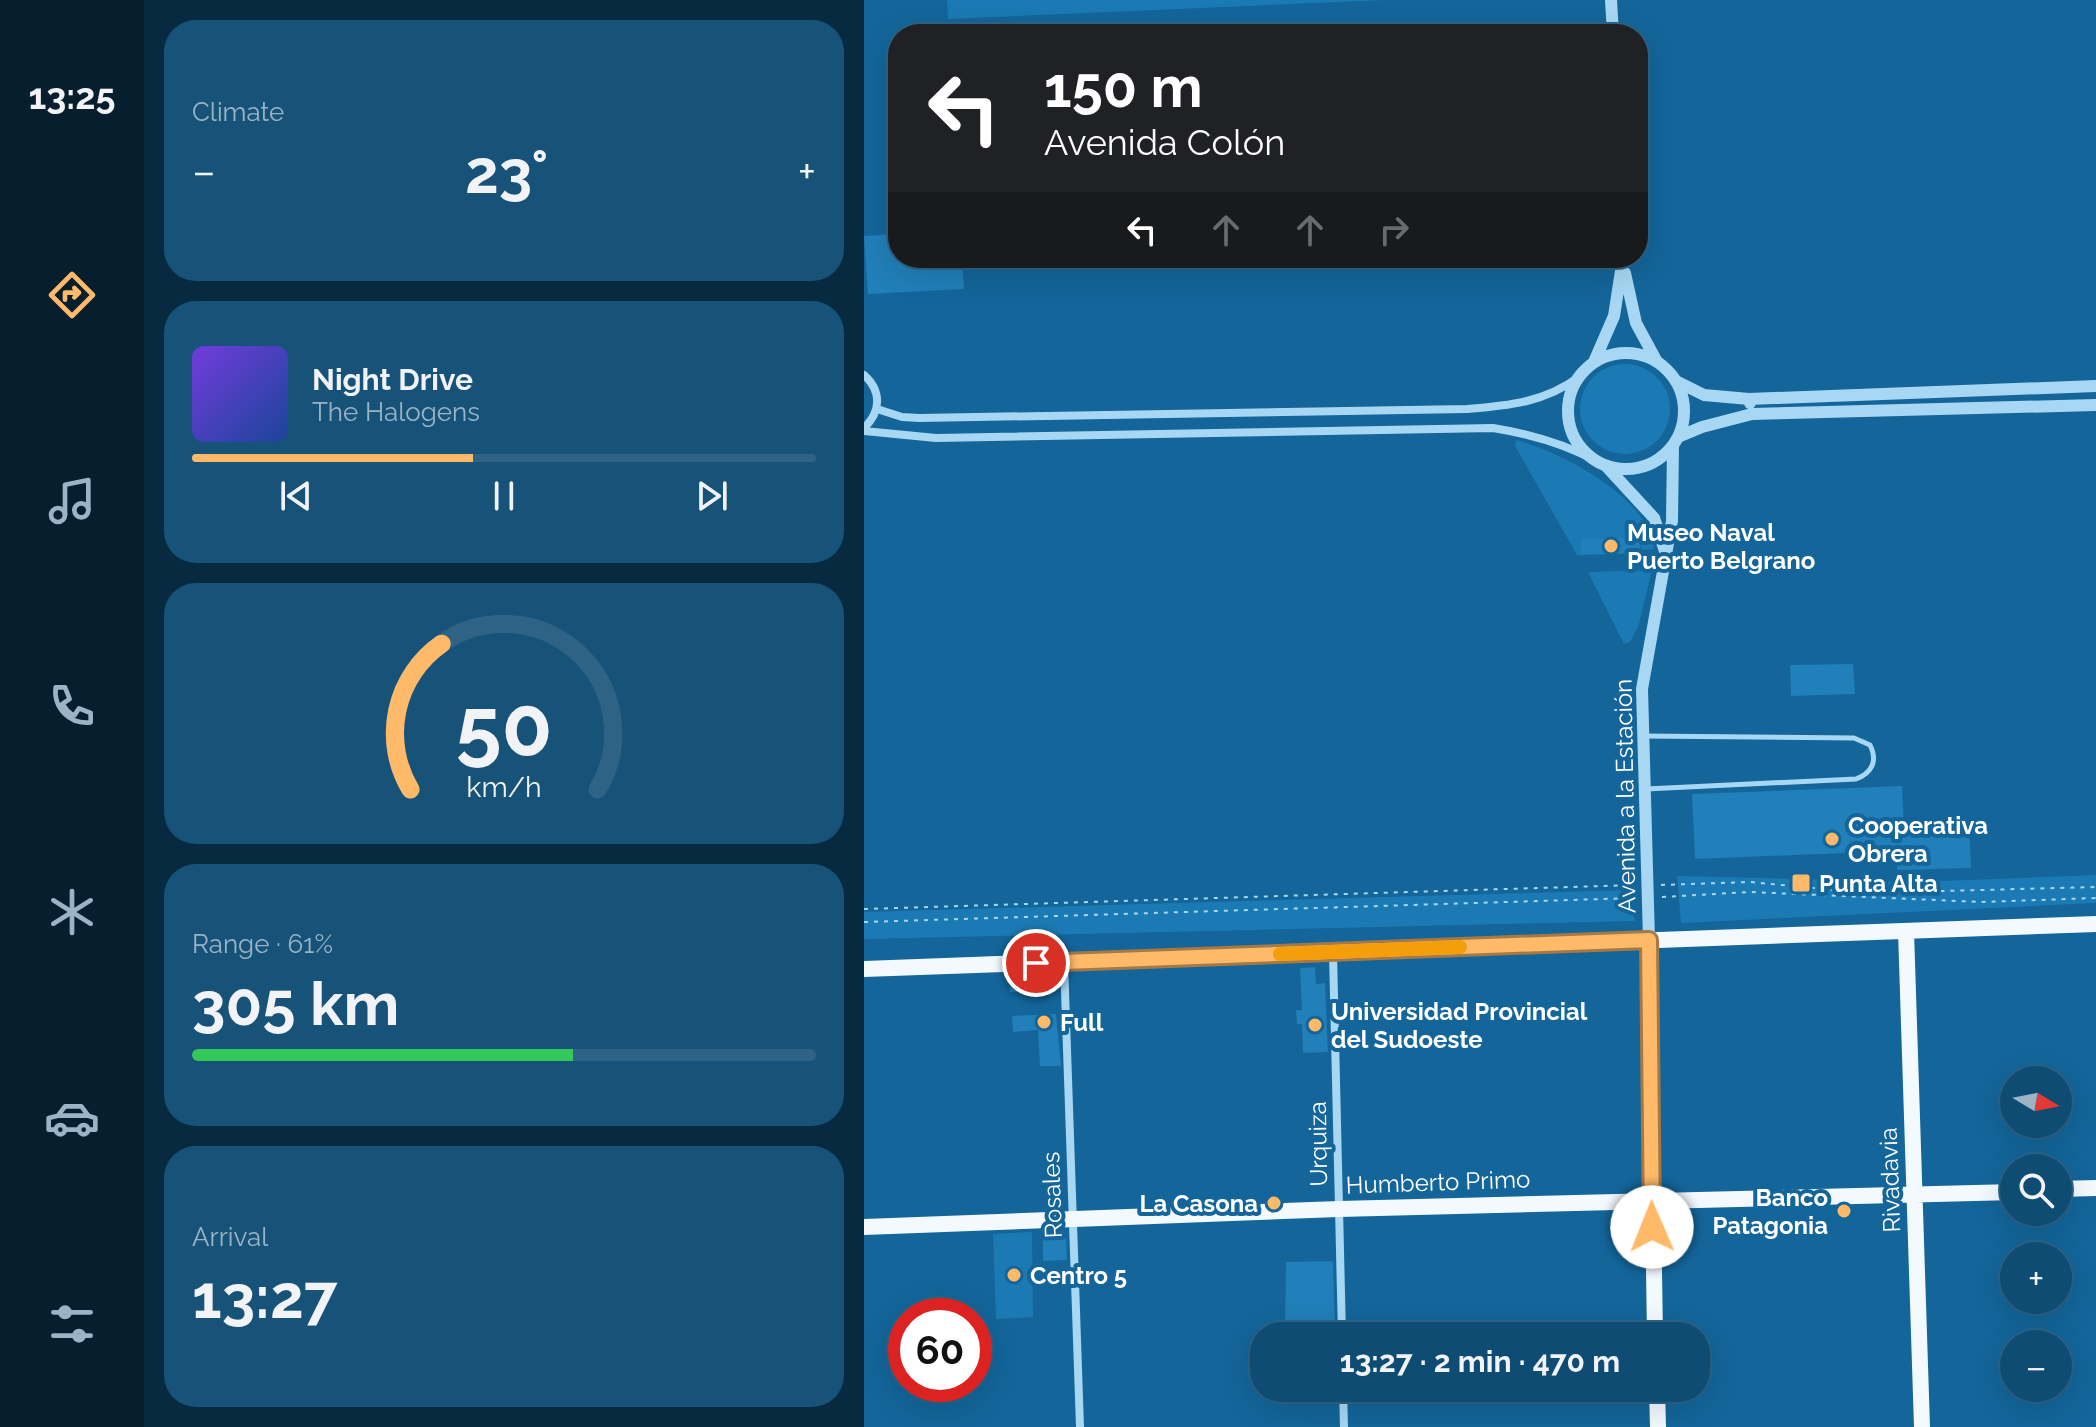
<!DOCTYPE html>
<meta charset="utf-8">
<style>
body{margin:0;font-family:Raleway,sans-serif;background:#175379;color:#f1f3f6;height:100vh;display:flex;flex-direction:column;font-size:30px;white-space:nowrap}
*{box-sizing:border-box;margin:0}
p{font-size:26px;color:#9bb4c5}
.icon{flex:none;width:44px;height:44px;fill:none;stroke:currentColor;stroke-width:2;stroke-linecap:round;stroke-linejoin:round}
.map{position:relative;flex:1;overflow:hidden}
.sheet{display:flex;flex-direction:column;gap:20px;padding:20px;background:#082a40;width:720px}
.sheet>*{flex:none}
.top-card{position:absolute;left:24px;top:24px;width:760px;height:244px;border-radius:32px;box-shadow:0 8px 32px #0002,0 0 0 2px #2e6386;background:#202124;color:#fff;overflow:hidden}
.needle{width:52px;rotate:100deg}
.controls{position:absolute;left:1136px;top:1066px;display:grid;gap:16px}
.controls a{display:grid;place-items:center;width:72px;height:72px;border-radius:50%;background:#0e4c74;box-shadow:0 8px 32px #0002,0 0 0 2px #2e6386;font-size:40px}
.speed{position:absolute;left:24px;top:1298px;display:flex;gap:16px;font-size:40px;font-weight:700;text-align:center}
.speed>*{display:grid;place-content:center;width:104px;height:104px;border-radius:50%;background:#0e4c74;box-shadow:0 8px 32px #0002,0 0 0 2px #2e6386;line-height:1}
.speed .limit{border:12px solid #d22;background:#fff;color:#111}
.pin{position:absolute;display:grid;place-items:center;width:68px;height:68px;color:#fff;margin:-34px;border:4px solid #fff;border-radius:50%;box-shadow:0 2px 8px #0007}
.me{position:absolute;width:88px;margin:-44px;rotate:359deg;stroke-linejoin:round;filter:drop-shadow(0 0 6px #0008)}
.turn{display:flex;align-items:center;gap:28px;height:168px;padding:0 24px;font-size:36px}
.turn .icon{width:104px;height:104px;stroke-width:2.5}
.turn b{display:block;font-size:56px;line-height:68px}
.lanes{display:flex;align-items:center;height:76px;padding:0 24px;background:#0003;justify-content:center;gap:40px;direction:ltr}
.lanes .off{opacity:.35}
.big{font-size:60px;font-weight:700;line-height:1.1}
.sheet .tile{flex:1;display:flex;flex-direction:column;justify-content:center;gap:12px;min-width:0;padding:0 28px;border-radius:32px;background:#175379}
.sheet .dial{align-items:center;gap:0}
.dial svg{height:208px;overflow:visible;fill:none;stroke:#2e6386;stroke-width:7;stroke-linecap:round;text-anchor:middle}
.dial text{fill:#f1f3f6;stroke:none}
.song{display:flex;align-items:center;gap:24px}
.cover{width:96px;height:96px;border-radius:12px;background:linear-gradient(135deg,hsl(260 70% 55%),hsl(220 70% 35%))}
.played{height:8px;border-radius:4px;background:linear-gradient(90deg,#ffba69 45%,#2e6386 45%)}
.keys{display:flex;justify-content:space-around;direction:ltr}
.heat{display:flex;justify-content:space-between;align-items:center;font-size:44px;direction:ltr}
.charge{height:12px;border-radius:6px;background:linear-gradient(90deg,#34c759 61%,#2e6386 0)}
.trip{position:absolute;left:386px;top:1322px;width:460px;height:80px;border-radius:32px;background:#0e4c74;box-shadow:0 8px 32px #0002,0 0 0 2px #2e6386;font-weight:700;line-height:80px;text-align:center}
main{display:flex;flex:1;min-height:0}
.tabs{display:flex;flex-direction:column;width:144px;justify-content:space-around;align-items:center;background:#061e2e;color:#9bb4c5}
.tabs .icon{width:56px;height:56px}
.tabs .current{color:#ffba69}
.tabs b{font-size:36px;color:#f1f3f6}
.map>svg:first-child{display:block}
.green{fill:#1b7ab4}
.building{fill:#217fb9}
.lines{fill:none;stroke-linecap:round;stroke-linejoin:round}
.path{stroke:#a7d7f3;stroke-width:2;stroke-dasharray:4 6;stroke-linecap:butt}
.service{stroke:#a7d7f3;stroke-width:5}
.minor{stroke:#a7d7f3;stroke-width:8}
.tertiary{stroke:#a7d7f3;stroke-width:12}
.primary{stroke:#f3faff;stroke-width:16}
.route-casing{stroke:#a67944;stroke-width:20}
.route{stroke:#ffba69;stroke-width:14}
.slow{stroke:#f59e0b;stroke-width:14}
.poi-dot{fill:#ffba69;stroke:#13659a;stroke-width:3}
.labels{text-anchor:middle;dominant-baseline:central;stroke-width:8;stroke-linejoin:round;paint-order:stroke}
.poi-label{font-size:24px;font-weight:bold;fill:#fff;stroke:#13659a;text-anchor:start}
.street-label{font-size:24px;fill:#fff;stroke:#13659a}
</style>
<main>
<nav class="tabs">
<b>13:25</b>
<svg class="icon current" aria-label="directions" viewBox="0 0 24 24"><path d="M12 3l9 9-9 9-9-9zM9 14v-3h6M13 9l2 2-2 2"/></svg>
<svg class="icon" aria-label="music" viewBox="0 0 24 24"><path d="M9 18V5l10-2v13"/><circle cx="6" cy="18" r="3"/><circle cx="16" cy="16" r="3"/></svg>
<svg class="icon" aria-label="phone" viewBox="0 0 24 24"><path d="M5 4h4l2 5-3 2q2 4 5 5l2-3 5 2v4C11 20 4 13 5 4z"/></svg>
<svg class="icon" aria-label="climate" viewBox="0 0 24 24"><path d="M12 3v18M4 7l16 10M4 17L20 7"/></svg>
<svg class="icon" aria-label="car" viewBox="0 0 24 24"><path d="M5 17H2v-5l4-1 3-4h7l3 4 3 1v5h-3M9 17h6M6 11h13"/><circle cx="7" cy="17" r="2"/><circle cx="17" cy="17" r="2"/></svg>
<svg class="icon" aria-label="filters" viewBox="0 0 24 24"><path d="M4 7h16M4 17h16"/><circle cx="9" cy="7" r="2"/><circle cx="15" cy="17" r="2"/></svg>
</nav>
<section class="sheet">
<div class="tile"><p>Climate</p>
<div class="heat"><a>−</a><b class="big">23°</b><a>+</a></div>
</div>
<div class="tile">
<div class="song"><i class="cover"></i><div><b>Night Drive</b><p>The Halogens</p></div></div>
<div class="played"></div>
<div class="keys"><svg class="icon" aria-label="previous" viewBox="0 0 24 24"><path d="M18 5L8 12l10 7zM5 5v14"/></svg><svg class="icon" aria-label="pause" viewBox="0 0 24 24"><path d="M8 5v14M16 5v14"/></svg><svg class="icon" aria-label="next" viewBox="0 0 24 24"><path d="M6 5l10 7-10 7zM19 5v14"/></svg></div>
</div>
<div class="tile dial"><svg viewBox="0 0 100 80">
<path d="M14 69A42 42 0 1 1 86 69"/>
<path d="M14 69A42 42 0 0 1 26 13" stroke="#ffba69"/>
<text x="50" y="56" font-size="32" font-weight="700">50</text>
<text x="50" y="72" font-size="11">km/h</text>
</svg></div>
<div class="tile"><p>Range · 61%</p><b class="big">305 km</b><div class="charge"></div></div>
<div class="tile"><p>Arrival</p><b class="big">13:27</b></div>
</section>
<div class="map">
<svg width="1232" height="1427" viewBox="0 0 1232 1427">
<rect width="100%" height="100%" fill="#13659a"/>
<path class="green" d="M83,0h437l-436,19z
M716 409a45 45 0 1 1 90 0a45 45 0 1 1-90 0Z
M652,440c45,12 134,58 138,109l-13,1 -1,-13 -59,1v17h-4l-62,-109z
M788,570l-13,54 -9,18 -6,2 -36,-72z
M1232,875v28l-415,20 -4,-47 239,6z
M768,890l3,31 -771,18v-27z
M168,1232l1,85 -37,2 -3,-85z"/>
<path class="building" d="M34,234v24h64l2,31 -96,5 -4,-58z
M776,537v16l-59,2v-17z
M989,664l2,30 -64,2 -1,-31z
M1038,786l2,41 65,-3 2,44 -74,2 -1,-19 -201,8 -3,-65z
M451,967l1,17 9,-1 3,69 -25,1 -1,-29h-5l-1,-14h6l-2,-42z
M183,973v18l-37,1 -1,-17z
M192,1014l5,52h-21l-2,-36 -25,2 -1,-16z
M202,1238l1,22 -24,1v-22z
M469,1261l2,69 -50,6 1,-74z"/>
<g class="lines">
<path class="path" d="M797,885l89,-3 115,11 231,-6
M798,897l88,-5 231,10 115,-4
M0,909l770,-24
M0,922l771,-24"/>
<path class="service" d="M780,736l210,2 16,7c8,16 2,28 -14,34l-210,10"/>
<path class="minor" d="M0,375c18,16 17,37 0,53
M13,409l25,8 17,1 548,-9c42,-3 78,-7 112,-32
M0,431l72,7 557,-10c37,6 70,15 103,33
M469,953l9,383
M200,962l16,465
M479,1388l1,39"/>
<path class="tertiary" d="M747,0l2,34
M761,273l11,50 20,37
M704 411a58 58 0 1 1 116 0a58 58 0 1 1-116 0Z
M730,362l20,-46 9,-58
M812,381l28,14 45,4 1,4
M885,399l347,-13
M814,437l24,-10 50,-13 344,-9
M742,466l48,52 11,33
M785,940l-7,-251 30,-168 1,-75"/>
<path class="primary" d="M1042,931l16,496
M785,940l6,396
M0,969l1232,-45
M1194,1189l38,-1
M0,1227l475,-18 675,-17
M793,1388l1,39"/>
</g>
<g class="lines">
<defs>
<path id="route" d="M172,963l613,-23 3,287"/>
</defs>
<use href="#route" class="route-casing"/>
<use href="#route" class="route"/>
<path class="slow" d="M416,954l180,-7"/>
</g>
<g class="poi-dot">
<circle cx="747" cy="546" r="8"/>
<circle cx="968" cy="839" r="8"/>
<rect x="927" y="873" width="20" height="20" rx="4"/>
<circle cx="180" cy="1022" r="8"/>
<circle cx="451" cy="1025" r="8"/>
<circle cx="410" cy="1203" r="8"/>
<circle cx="980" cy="1211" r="8"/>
<circle cx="150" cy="1275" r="8"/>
</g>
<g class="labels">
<g class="poi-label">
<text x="763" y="532">Museo Naval<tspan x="763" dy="28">Puerto Belgrano</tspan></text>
<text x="984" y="825">Cooperativa<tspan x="984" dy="28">Obrera</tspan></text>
<text x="955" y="883">Punta Alta</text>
<text x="467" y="1011">Universidad Provincial<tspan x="467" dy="28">del Sudoeste</tspan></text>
<text x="196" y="1022">Full</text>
<text x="964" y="1197" text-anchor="end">Banco<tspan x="964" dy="28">Patagonia</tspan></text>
<text x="394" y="1203" text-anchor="end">La Casona</text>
<text x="166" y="1275">Centro 5</text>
</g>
<g class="street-label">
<text transform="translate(761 796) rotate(-91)">Avenida a la Estación</text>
<text transform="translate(454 1144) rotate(-91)">Urquiza</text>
<text transform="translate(1026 1180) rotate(-92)">Rivadavia</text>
<text transform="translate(574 1182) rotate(-2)">Humberto Primo</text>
<text transform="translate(188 1195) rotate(-92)">Rosales</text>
</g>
</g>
</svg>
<div class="controls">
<a><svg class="needle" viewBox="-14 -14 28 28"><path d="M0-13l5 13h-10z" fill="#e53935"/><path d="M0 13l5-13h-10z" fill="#9bb4c5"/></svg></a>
<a><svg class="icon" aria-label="search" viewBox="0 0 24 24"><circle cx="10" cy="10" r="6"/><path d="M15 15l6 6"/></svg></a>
<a>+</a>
<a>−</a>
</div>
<div class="speed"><div class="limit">60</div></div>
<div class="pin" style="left:172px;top:963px;background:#d93025"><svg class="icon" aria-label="arrive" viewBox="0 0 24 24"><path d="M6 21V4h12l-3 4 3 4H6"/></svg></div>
<svg class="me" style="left:788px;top:1227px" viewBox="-20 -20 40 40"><circle r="19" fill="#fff"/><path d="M0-13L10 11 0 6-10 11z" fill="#ffba69"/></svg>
<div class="trip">13:27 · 2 min · 470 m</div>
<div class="top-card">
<div class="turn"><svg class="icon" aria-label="left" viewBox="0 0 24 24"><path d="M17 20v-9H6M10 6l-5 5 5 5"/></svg><div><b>150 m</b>Avenida Colón</div></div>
<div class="lanes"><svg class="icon" aria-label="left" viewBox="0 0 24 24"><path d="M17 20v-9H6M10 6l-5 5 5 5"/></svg><svg class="icon off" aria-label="ahead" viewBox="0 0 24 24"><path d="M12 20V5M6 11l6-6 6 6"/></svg><svg class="icon off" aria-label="ahead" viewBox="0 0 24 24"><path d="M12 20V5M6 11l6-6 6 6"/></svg><svg class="icon off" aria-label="right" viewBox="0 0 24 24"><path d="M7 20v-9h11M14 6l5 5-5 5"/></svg></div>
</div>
</div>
</main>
